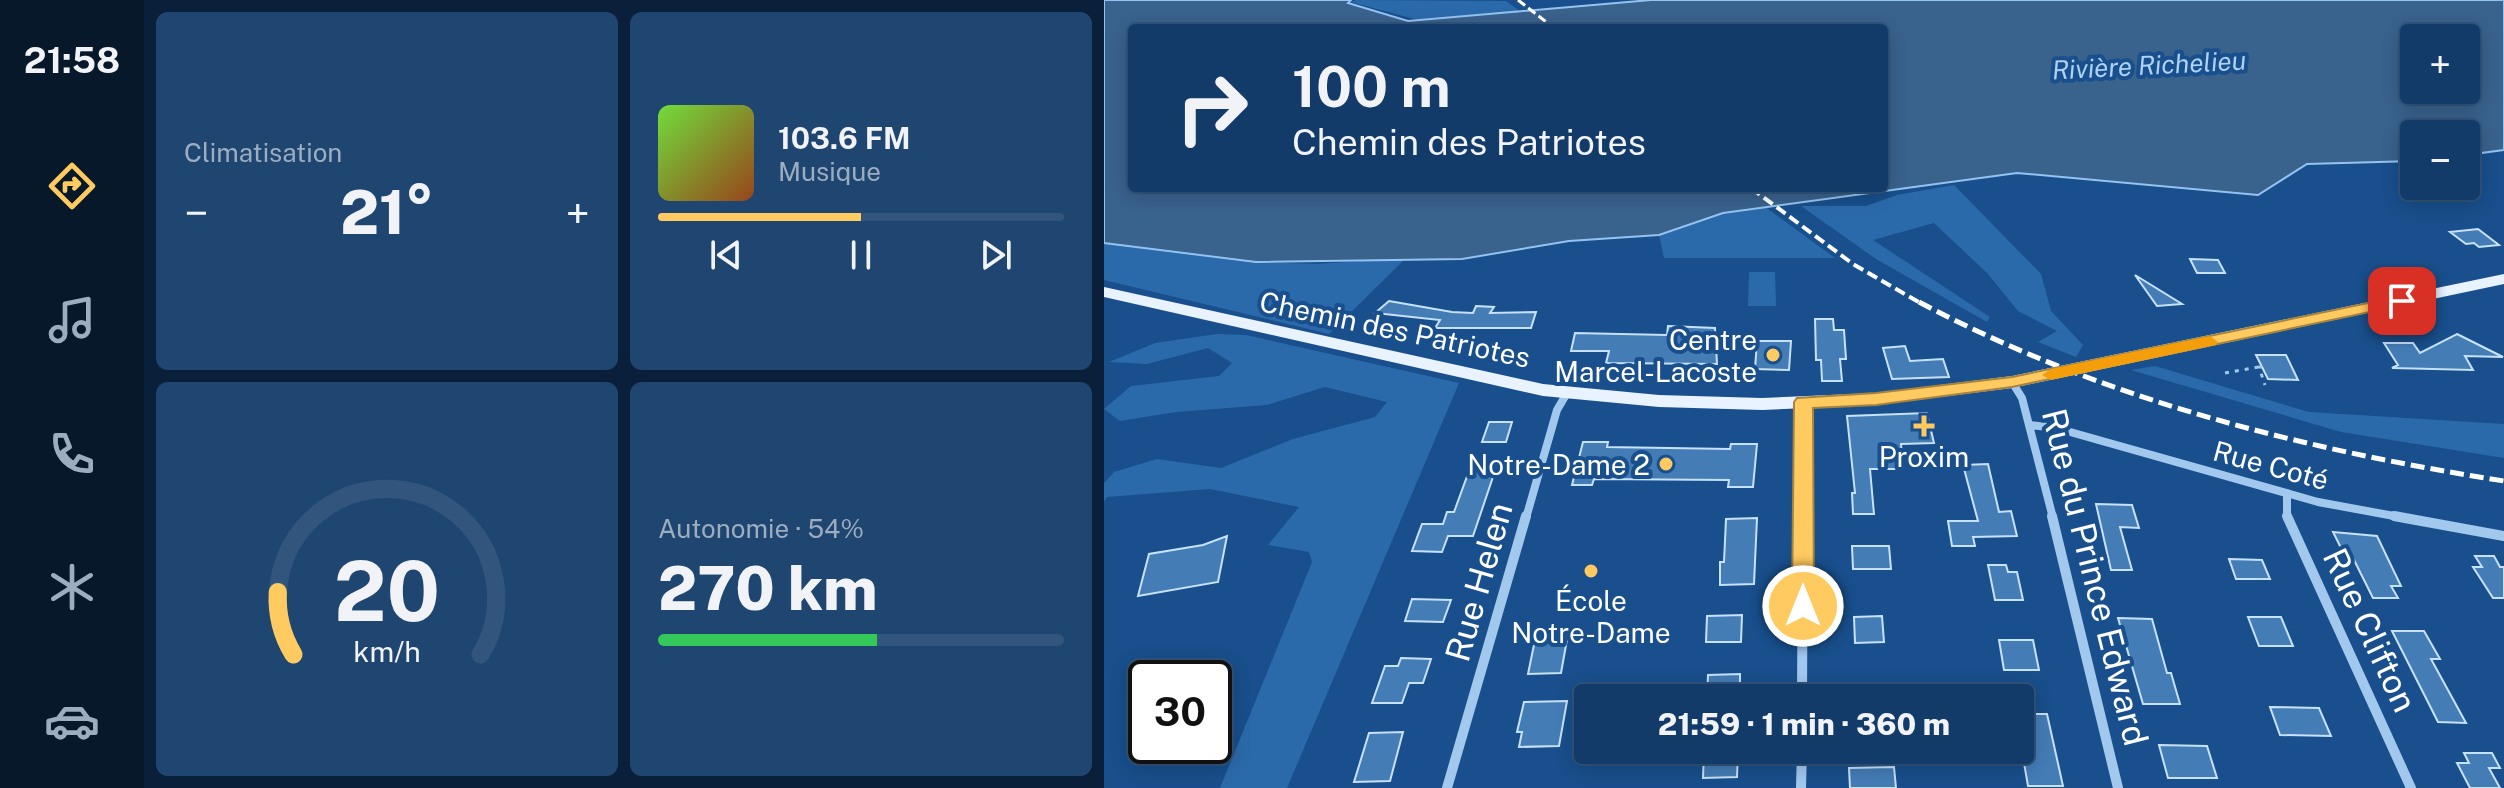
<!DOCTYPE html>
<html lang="fr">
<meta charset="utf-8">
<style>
body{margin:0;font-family:"Public Sans",sans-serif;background:#1f4671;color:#f1f3f6;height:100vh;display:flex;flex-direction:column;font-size:30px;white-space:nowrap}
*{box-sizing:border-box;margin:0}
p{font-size:26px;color:#9cadc0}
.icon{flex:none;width:44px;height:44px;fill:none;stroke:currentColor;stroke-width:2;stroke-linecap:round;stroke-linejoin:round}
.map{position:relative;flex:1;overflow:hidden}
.drawer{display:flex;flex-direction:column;gap:12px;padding:12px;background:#0a203a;width:960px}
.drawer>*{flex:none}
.top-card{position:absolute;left:24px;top:24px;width:760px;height:168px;border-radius:8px;box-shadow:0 4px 20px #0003,0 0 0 2px #31557d;background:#123b69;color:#f1f3f6;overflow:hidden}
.buttons{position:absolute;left:1296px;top:24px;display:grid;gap:16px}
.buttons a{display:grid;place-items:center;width:80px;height:80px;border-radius:8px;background:#123b69;box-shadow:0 4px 20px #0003,0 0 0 2px #31557d;font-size:40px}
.speed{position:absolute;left:24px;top:660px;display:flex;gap:16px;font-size:40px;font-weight:700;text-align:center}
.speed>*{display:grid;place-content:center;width:104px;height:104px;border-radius:50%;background:#123b69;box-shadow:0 4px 20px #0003,0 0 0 2px #31557d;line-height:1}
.speed .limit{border:4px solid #111;border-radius:12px;background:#fff;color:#111}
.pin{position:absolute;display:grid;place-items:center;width:68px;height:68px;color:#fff;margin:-34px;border-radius:16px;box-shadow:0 4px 12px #0006}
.me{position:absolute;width:88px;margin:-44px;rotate:0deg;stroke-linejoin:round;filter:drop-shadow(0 0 6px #0008)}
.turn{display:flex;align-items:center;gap:28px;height:168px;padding:0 32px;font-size:36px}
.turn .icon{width:104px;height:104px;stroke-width:2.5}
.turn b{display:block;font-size:56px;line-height:68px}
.big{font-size:60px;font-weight:800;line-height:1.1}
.drawer .widget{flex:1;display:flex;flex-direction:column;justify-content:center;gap:12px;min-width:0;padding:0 28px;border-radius:12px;background:#1f4671}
.drawer .dial{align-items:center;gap:0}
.dial svg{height:208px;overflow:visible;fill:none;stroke:#31557d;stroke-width:7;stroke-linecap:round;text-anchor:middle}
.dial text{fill:#f1f3f6;stroke:none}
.song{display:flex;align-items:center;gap:24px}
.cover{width:96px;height:96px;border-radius:12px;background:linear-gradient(135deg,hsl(100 70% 55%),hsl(20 70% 35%))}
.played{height:8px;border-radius:4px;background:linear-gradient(90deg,#ffca5f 50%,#31557d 50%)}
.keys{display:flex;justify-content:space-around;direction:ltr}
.heat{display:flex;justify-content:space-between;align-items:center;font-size:44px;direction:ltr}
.charge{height:12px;border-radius:6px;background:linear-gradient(90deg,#34c759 54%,#31557d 0)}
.drawer .tiles{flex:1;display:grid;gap:12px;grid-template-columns:repeat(2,1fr)}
.trip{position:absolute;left:470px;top:684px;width:460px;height:80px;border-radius:8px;background:#123b69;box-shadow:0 4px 20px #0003,0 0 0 2px #31557d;font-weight:800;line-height:80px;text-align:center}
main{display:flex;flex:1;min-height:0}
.menu{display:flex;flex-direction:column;width:144px;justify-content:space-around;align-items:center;background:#07182a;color:#9cadc0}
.menu .icon{width:56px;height:56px}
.menu .current{color:#ffca5f}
.menu b{font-size:36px;color:#f1f3f6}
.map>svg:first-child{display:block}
.green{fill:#2b6aaa}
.water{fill:#39628d;stroke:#95c3f1;stroke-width:2;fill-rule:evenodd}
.building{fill:#447cb6;stroke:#c8e1fa;stroke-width:2}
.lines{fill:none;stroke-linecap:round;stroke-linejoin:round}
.path{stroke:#a2c8ee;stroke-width:3;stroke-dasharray:4 6;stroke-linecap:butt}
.street-far1{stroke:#a2c8ee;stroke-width:8}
.street{stroke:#a2c8ee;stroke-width:10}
.primary{fill:#e9f3ff;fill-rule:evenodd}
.rail-far2{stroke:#fff;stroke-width:3;stroke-dasharray:9 4;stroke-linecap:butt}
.rail-far1{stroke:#fff;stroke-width:4;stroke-dasharray:11 5;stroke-linecap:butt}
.rail{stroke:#fff;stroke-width:5;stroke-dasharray:14 6;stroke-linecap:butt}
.route{fill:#ffca5f;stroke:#a6833e;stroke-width:2}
.slow{fill:#f59e0b}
.poi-dot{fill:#ffca5f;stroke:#184f8c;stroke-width:3}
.labels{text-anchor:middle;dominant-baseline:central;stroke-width:8;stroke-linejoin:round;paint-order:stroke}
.far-water-label{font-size:26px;font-style:italic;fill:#aed2f5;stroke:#184f8c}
.street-label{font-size:28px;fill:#fff;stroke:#184f8c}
.poi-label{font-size:28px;fill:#fff;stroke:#184f8c;text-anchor:end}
.near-street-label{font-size:34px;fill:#fff;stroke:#184f8c}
</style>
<main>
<nav class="menu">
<b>21:58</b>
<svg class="icon current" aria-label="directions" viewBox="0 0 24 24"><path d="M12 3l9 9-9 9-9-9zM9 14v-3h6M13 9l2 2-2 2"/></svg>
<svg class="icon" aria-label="music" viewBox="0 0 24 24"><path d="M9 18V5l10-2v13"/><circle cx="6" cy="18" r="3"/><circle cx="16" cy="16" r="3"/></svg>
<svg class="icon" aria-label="phone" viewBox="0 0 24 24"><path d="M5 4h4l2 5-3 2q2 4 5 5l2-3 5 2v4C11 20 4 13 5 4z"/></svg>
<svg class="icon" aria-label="climate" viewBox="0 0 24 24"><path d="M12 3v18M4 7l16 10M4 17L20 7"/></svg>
<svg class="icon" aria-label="car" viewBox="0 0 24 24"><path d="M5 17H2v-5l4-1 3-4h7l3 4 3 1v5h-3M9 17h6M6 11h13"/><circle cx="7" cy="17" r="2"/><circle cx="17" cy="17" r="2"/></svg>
</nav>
<section class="drawer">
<div class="tiles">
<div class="widget"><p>Climatisation</p>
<div class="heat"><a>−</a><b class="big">21°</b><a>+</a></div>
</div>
<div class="widget">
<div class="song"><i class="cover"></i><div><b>103.6 FM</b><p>Musique</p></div></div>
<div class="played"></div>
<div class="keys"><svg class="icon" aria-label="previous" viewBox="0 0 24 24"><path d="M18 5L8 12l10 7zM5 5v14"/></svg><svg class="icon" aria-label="pause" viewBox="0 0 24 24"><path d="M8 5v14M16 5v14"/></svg><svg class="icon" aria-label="next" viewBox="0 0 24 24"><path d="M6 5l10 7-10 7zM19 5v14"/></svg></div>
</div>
<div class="widget dial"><svg viewBox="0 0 100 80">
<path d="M14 69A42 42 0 1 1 86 69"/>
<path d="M14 69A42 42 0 0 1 8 45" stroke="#ffca5f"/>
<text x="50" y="56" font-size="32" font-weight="700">20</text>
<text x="50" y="72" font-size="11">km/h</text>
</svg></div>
<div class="widget"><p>Autonomie · 54%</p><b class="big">270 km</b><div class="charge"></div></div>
</div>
</section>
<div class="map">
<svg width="1400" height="788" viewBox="0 0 1400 788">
<rect width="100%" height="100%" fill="#184f8c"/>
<path class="green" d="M252,0l150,1 15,11 -103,8 -67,-18z
M850,185l87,89 10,37 32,34 -7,12 -38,-15 19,-11 -39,-20 -30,-37 -54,-51 -61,17 117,77 -3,5 -111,-63 -75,-53h65l31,-11z
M660,206l71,52h-171l-5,-23 64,-22z
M0,243l152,19 61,2 89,-6 -77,76 -225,-54z
M645,272h26l1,34h-28z
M113,334l29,1 213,48 -172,405h-67l92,-226 -3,-10 -41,-7 31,-38 -89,-18 -103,8 -3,5v-19l10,-11 43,-13 64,9 72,-29 82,-22 12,-15 -62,-15 -58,18 -91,7 -56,9 -16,-12 27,-23 88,-10 13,-13 -24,-15 -61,16 -38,-2 46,-19z
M1051,366l154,46 195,12v34l-163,-26 -210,-62z"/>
<path class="water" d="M0,0h247l-3,3 60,18 243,-21h853v150l-38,5v-21h-52v27l-107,3 -49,31 -241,-22 -294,40 -64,22 -90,6 -107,18 -206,3 -152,-19zM28,28h752v160h-752zM1310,38h52v52h-52z"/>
<path class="building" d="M1374,229l21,16 -20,2 -5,-4 -8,1 -16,-12z
M1086,259l28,1 7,13h-28z
M1031,275l47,29 -25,2z
M285,301l63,11 21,1 3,-7 18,1 -4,6 46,-1 -5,16h-96l5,-8 -65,-7z
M711,319h18l1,11h10l2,29h-6l2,22h-20l-1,-21h-5z
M564,326l47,2 2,36 -111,-1 3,-12h-38l4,-18 92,2z
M1353,334l46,23 -38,-1 8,14 -81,-2 6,-3 -14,-22h29l7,10z
M653,341h34l-2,29 -34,-1z
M801,346l5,15 33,-2 6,18 -57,2 -9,-31z
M1152,355h30l12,25 -30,-1z
M823,413l7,30 -33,1 2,25h-33l4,45h-21l-1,-21h3l-8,-77z
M385,422h23l-6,20h-24z
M479,442h25l-1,5 123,2 1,-5h26l-4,43h-25l1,-7 -135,-1 -2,6h-20z
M884,464l11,48 12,-1 6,25 -44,1 2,9h-23l-4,-25h30l-15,-56z
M365,471h26l-22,65h-25l-6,16 -30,-1 10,-27h21l4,-12h7z
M992,504l36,1 7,23 -19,-1 12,43h-21z
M653,518l-3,66 -34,1v-23h4l2,-43z
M1229,532l44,4 24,50h-10l7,12h-25l-20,-40h-7z
M123,536l-9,46 -80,14 11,-42 54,-9z
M748,546h37l2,23h-38z
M1371,556h19l6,11h4v31h-11l-20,-31h9z
M1125,559l33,1 8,19h-34z
M884,565h18l2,7h9l6,28h-28z
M308,599l39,1 -8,22 -38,-1z
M638,615l-1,27h-35l1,-26z
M778,616l2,26 -29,1 -1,-26z
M1144,617h33l12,29h-34z
M1014,618l34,1 15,54h4l9,31h-37z
M1288,631h32l16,28h-9l35,64 -28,-1z
M464,634l-7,39 -33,1 8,-39z
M895,640h34l6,30h-35z
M297,658l30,1 -8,24h-14l-7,20h-30l13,-37h13z
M636,674v24h-33l1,-23z
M463,701l-8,45 -40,1 3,-15h-5l7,-30z
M1166,707l49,1 12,28 -51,-1z
M916,714h27l16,72h-35l-8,-46z
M299,732l-13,49 -36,1 15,-49z
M1055,745l48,1 10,32h-49z
M600,750h34l-1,27 -34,1z
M1360,753h28l8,15h-11l11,20h-30l-13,-25h12z
M790,767l2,21h-46l-1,-20z"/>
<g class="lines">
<path class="path" d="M1158,367h-3l6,18
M1121,373l34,-6"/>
<path class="street-far1" d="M908,382l10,16 31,120
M926,425l26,3 262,74 87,16
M1183,493v25
M422,518l31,-108 10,-17
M699,518l1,-116"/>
<path class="street" d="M948,516l66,272
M1183,516l124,272
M1290,516l110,20
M698,698l1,-182
M343,788l79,-272
M697,788l1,-38"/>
<path class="primary" d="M1400,274v10l-492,104 -136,17 -114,5 -103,-3 -116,-11 -439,-99v-10l439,97 116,11 103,3 114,-5 136,-17z"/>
<path class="rail-far2" d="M414,0l36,28"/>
<path class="rail-far1" d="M647,188l102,76 69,40"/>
<path class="rail" d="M815,302c183,97 381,147 585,179"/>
</g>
<path class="route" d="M1298,296l6,1v7l-396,83 -136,18 -63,3 1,198 -3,6 -8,2 -8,-2 -3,-6 2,-204 3,-4 79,-5 136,-16z"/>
<path class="slow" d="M1106,336l8,6 -2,3 -165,35 -9,-5 9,-6z"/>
<g class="poi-dot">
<circle cx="669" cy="355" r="8"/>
<path d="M816 414h8v8h8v8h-8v8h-8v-8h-8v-8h8z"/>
<circle cx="562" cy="464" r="8"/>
<circle cx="487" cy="571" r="8"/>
</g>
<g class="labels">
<g class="far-water-label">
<text transform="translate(1045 65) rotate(-3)">Rivière Richelieu</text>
</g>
<g class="street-label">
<text transform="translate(291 329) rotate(12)">Chemin des Patriotes</text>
<text transform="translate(1167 465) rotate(15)">Rue Coté</text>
</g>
<g class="poi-label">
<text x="653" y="339">Centre<tspan x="653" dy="32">Marcel-Lacoste</tspan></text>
<text x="820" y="456" text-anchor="middle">Proxim</text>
<text x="546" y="464">Notre-Dame 2</text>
<text x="487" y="600" text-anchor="middle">École<tspan x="487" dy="32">Notre-Dame</tspan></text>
</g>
<g class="near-street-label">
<text transform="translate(991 577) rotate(76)">Rue du Prince Edward</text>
<text transform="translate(375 582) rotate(-74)">Rue Helen</text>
<text transform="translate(1266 630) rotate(65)">Rue Clifton</text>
</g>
</g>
</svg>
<div class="buttons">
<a>+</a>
<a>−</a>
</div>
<div class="speed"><div class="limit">30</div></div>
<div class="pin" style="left:1298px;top:301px;background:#d93025"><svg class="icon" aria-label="arrive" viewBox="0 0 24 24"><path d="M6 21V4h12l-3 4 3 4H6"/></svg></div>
<svg class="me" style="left:699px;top:606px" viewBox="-20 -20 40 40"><circle r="17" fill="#ffca5f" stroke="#fff" stroke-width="3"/><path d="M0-11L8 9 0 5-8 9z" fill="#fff"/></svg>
<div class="trip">21:59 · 1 min · 360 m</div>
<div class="top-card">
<div class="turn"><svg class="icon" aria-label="right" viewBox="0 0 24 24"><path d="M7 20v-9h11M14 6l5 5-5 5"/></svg><div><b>100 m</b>Chemin des Patriotes</div></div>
</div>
</div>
</main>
